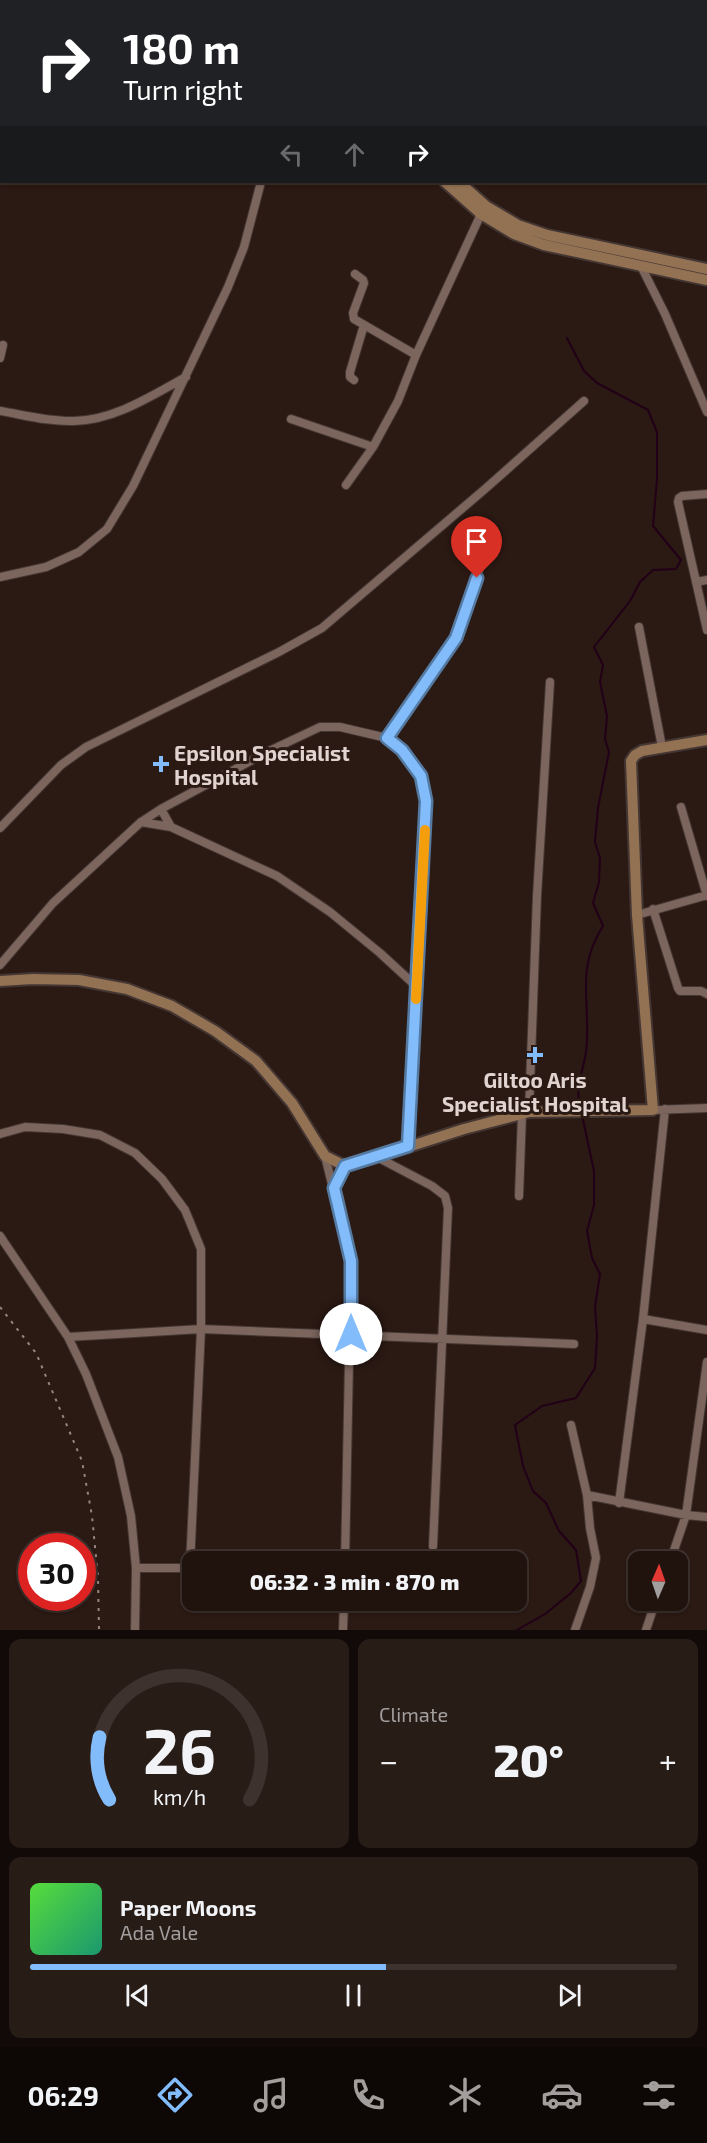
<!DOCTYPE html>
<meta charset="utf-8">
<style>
body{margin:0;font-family:"Exo 2",sans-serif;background:#281c17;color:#f1f3f6;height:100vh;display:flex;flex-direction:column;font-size:22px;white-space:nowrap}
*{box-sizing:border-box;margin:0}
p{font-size:20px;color:#a29e9e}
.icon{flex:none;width:33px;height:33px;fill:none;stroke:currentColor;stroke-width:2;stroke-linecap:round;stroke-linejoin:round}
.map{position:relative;height:1630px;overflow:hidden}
.drawer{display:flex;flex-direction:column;gap:9px;padding:9px;background:#120a08;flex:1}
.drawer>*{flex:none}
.hud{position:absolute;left:0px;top:0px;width:708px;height:183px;box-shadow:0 2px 4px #0004,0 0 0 2px #3d322e;background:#202124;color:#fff;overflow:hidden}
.needle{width:39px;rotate:2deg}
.fabs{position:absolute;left:628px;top:1551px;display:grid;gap:12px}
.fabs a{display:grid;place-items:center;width:60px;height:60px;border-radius:12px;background:#20130e;box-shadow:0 2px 4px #0004,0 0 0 2px #3d322e;font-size:30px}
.speed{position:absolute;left:18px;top:1533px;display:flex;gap:12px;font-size:30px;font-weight:700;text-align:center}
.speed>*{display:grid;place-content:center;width:78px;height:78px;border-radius:50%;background:#20130e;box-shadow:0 2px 4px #0004,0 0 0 2px #3d322e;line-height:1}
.speed .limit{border:9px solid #d22;background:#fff;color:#111}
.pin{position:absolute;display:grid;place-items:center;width:51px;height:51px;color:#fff;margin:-62px -26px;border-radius:50% 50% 50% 0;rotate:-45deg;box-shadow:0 0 6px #0007}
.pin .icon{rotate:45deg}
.me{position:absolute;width:66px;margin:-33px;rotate:0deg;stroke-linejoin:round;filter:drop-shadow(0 0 4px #0008)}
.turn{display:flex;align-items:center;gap:21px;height:126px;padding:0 24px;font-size:27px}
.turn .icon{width:78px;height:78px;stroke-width:2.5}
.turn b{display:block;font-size:42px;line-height:51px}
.lanes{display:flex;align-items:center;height:57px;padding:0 24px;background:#0003;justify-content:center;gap:30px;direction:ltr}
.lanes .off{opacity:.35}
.big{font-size:45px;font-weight:800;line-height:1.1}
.drawer .widget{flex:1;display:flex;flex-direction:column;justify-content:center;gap:9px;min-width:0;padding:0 21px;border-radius:12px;background:#281c17}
.drawer .dial{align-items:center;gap:0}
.dial svg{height:156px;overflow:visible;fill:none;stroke:#3d322e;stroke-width:7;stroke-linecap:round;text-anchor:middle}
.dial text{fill:#f1f3f6;stroke:none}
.song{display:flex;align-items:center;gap:18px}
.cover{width:72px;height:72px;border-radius:9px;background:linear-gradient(135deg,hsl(110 70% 55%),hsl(160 70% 35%))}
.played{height:6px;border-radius:3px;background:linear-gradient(90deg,#83bcfa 55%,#3d322e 55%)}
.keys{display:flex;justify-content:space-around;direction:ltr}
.heat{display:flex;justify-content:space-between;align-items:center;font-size:33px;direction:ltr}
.drawer .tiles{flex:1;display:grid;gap:9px;grid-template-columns:1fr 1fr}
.widget:last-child{grid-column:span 2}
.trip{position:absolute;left:182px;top:1551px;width:345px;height:60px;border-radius:12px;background:#20130e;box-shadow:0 2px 4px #0004,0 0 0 2px #3d322e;font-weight:800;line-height:60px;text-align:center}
.tab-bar{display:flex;height:96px;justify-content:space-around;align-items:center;background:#0d0806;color:#a29e9e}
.tab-bar .icon{width:42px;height:42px}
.tab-bar .selected{color:#83bcfa}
.tab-bar b{font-size:27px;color:#f1f3f6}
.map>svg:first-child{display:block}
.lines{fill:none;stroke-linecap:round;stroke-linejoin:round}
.stream{stroke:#210018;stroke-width:2}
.street-casing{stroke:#443633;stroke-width:10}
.secondary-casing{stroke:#443633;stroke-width:14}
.street{stroke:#7b655d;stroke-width:8}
.secondary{stroke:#937153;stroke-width:10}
.rail{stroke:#958681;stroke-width:2;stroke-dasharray:3 6;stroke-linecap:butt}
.route-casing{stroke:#557aa2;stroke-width:15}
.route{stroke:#83bcfa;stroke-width:10}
.slow{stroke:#f59e0b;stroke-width:10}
.poi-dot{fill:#83bcfa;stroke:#2b1913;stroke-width:2}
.labels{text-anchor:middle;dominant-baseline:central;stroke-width:6;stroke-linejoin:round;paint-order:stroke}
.poi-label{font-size:21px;font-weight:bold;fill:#e1d4d0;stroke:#2b1913;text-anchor:start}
</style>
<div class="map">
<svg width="707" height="1630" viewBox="0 0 707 1630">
<rect width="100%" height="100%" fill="#2b1913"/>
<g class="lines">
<path class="stream" d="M567,338l17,33 13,12 51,27 9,22v47l-4,47 28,34 -5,9 -23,1 -13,12 -10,19 -36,46 9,18 -3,17 7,34 -2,23 4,13 -11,56 -3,34 5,16 -1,24 -6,21 10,23c-29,45 -11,79 -17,126 -3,21 -11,32 -6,55
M517,1630l28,-16 26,-21 10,-12 -5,-31 -17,-19 -13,-28 -13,-12 -10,-25 -8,-41 27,-19 34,-8 19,-30 2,-31 -2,-31 5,-32 -8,-16 -5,-27 7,-26v-34l-12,-56"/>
<defs>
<path id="street" d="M641,266l24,48 42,98
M355,274l8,6 1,3 -11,30 1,6 62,36
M0,358l3,-13
M354,380l-4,-3v-5l14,-47
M0,411c24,4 50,11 74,10 41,-1 77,-25 112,-44
M291,419l82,28
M346,485l27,-38 25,-46 18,-46 65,-141
M707,494l-25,2 -3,2 -1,4 29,128
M0,577l46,-10 33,-15 28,-23 26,-43 95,-199 16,-40 17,-65
M696,582l11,-2
M639,627l23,120
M387,738l69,-100 28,-83
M681,807l26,89
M161,809l10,18
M141,822l30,5 106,49 53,36 50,41 37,34
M0,828l61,-63 25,-18 193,-95 43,-24 163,-139 99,-88
M653,909l25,79 2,3h21l6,3
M637,915l70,-20
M0,965l53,-62 88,-81 20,-13 108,-58 51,-24h20l47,11 15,12 19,26 5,25 -18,345
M653,1110l54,-2
M529,1112l8,-216 13,-214
M0,1134l25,-7 38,2 37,6 35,18 27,26 23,31 16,39v80l-11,236 -3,3h-51
M325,1156l26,105 -6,301
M377,1157l55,29 13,10 3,12 -15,338
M334,1188l11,-22
M519,1196l3,-82
M0,1236l68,101 18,37 32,83 13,59 5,52 -1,62
M643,1319l64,11
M68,1337l133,-8 373,15
M571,1425l16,70 3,33 6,30 -6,29 -15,43
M587,1495l99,20 21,2
M619,1503l24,-184 22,-210
M670,1562l16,-47 21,-153
M343,1630l1,-30
M646,1630l10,-30"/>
<path id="secondary" d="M173,0l1,2
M185,0l2,2
M445,182l36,32 33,20 30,11 163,35
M459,182l27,24 32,19 29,10 160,34
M0,981l33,-2 46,1 48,9 45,17 43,25 41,30 36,42 33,53 20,10 32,-9 87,-28 65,-17 124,-2 -16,-195 -6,-154 4,-6 7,-4 65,-11"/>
</defs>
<use href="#street" class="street-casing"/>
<use href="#secondary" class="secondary-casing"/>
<use href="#street" class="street"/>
<use href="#secondary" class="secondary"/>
<path class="rail" d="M0,1307l36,46 46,108 10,55 6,61 1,53"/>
</g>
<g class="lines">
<defs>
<path id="route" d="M351,1334v-73l-17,-73 11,-22 63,-20 18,-345 -5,-25 -19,-26 -15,-12 69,-100 21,-60"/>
</defs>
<use href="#route" class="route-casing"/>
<use href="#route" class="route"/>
<path class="slow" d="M416,999l9,-169"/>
</g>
<g class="poi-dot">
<path d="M158 755h6v6h6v6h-6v6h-6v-6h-6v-6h6z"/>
<path d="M532 1046h6v6h6v6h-6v6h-6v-6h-6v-6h6z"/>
</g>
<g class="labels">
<g class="poi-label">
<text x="174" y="752">Epsilon Specialist<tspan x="174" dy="24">Hospital</tspan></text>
<text x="535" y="1079" text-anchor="middle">Giltoo Aris<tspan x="535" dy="24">Specialist Hospital</tspan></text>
</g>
</g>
</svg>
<div class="fabs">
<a><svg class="needle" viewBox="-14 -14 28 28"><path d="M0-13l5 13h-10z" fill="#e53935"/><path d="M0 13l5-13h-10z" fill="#a29e9e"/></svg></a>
</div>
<div class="speed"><div class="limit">30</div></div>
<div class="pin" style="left:477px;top:578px;background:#d93025"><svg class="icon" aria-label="arrive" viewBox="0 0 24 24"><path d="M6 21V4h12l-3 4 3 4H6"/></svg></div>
<svg class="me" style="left:351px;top:1334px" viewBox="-20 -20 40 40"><circle r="19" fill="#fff"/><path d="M0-13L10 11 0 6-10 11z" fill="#83bcfa"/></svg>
<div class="trip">06:32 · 3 min · 870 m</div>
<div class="hud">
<div class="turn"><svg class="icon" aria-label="right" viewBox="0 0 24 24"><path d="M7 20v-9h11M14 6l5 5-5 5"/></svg><div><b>180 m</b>Turn right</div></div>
<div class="lanes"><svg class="icon off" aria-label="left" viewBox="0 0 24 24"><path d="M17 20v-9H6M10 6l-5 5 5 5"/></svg><svg class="icon off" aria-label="ahead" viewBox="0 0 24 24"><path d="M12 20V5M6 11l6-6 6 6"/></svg><svg class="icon" aria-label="right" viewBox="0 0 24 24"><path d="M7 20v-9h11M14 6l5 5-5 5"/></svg></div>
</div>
</div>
<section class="drawer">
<div class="tiles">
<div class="widget dial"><svg viewBox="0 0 100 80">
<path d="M14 69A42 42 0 1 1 86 69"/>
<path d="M14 69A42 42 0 0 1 9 37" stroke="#83bcfa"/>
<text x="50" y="56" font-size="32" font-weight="700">26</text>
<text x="50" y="72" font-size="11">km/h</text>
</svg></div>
<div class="widget"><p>Climate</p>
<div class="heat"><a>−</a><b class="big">20°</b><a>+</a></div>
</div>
<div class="widget">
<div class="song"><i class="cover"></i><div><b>Paper Moons</b><p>Ada Vale</p></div></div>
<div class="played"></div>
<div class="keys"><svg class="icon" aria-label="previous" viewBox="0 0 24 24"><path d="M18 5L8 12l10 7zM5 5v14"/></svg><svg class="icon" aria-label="pause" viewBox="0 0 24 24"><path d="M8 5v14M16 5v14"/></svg><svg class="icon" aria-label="next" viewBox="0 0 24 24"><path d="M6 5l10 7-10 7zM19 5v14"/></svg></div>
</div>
</div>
</section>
<nav class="tab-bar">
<b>06:29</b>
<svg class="icon selected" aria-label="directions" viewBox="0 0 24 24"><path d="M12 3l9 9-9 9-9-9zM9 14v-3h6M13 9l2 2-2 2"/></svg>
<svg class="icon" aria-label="music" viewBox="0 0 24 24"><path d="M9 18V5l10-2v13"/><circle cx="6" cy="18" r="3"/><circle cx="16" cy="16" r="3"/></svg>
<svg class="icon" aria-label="phone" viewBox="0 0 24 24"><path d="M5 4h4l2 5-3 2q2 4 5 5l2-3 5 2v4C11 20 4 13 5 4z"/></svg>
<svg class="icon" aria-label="climate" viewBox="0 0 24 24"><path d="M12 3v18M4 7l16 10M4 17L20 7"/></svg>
<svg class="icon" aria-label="car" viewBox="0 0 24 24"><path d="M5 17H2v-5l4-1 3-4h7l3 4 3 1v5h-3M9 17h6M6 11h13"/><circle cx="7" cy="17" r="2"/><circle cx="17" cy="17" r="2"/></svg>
<svg class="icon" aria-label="filters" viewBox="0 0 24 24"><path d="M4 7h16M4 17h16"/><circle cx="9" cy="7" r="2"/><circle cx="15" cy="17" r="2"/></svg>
</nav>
